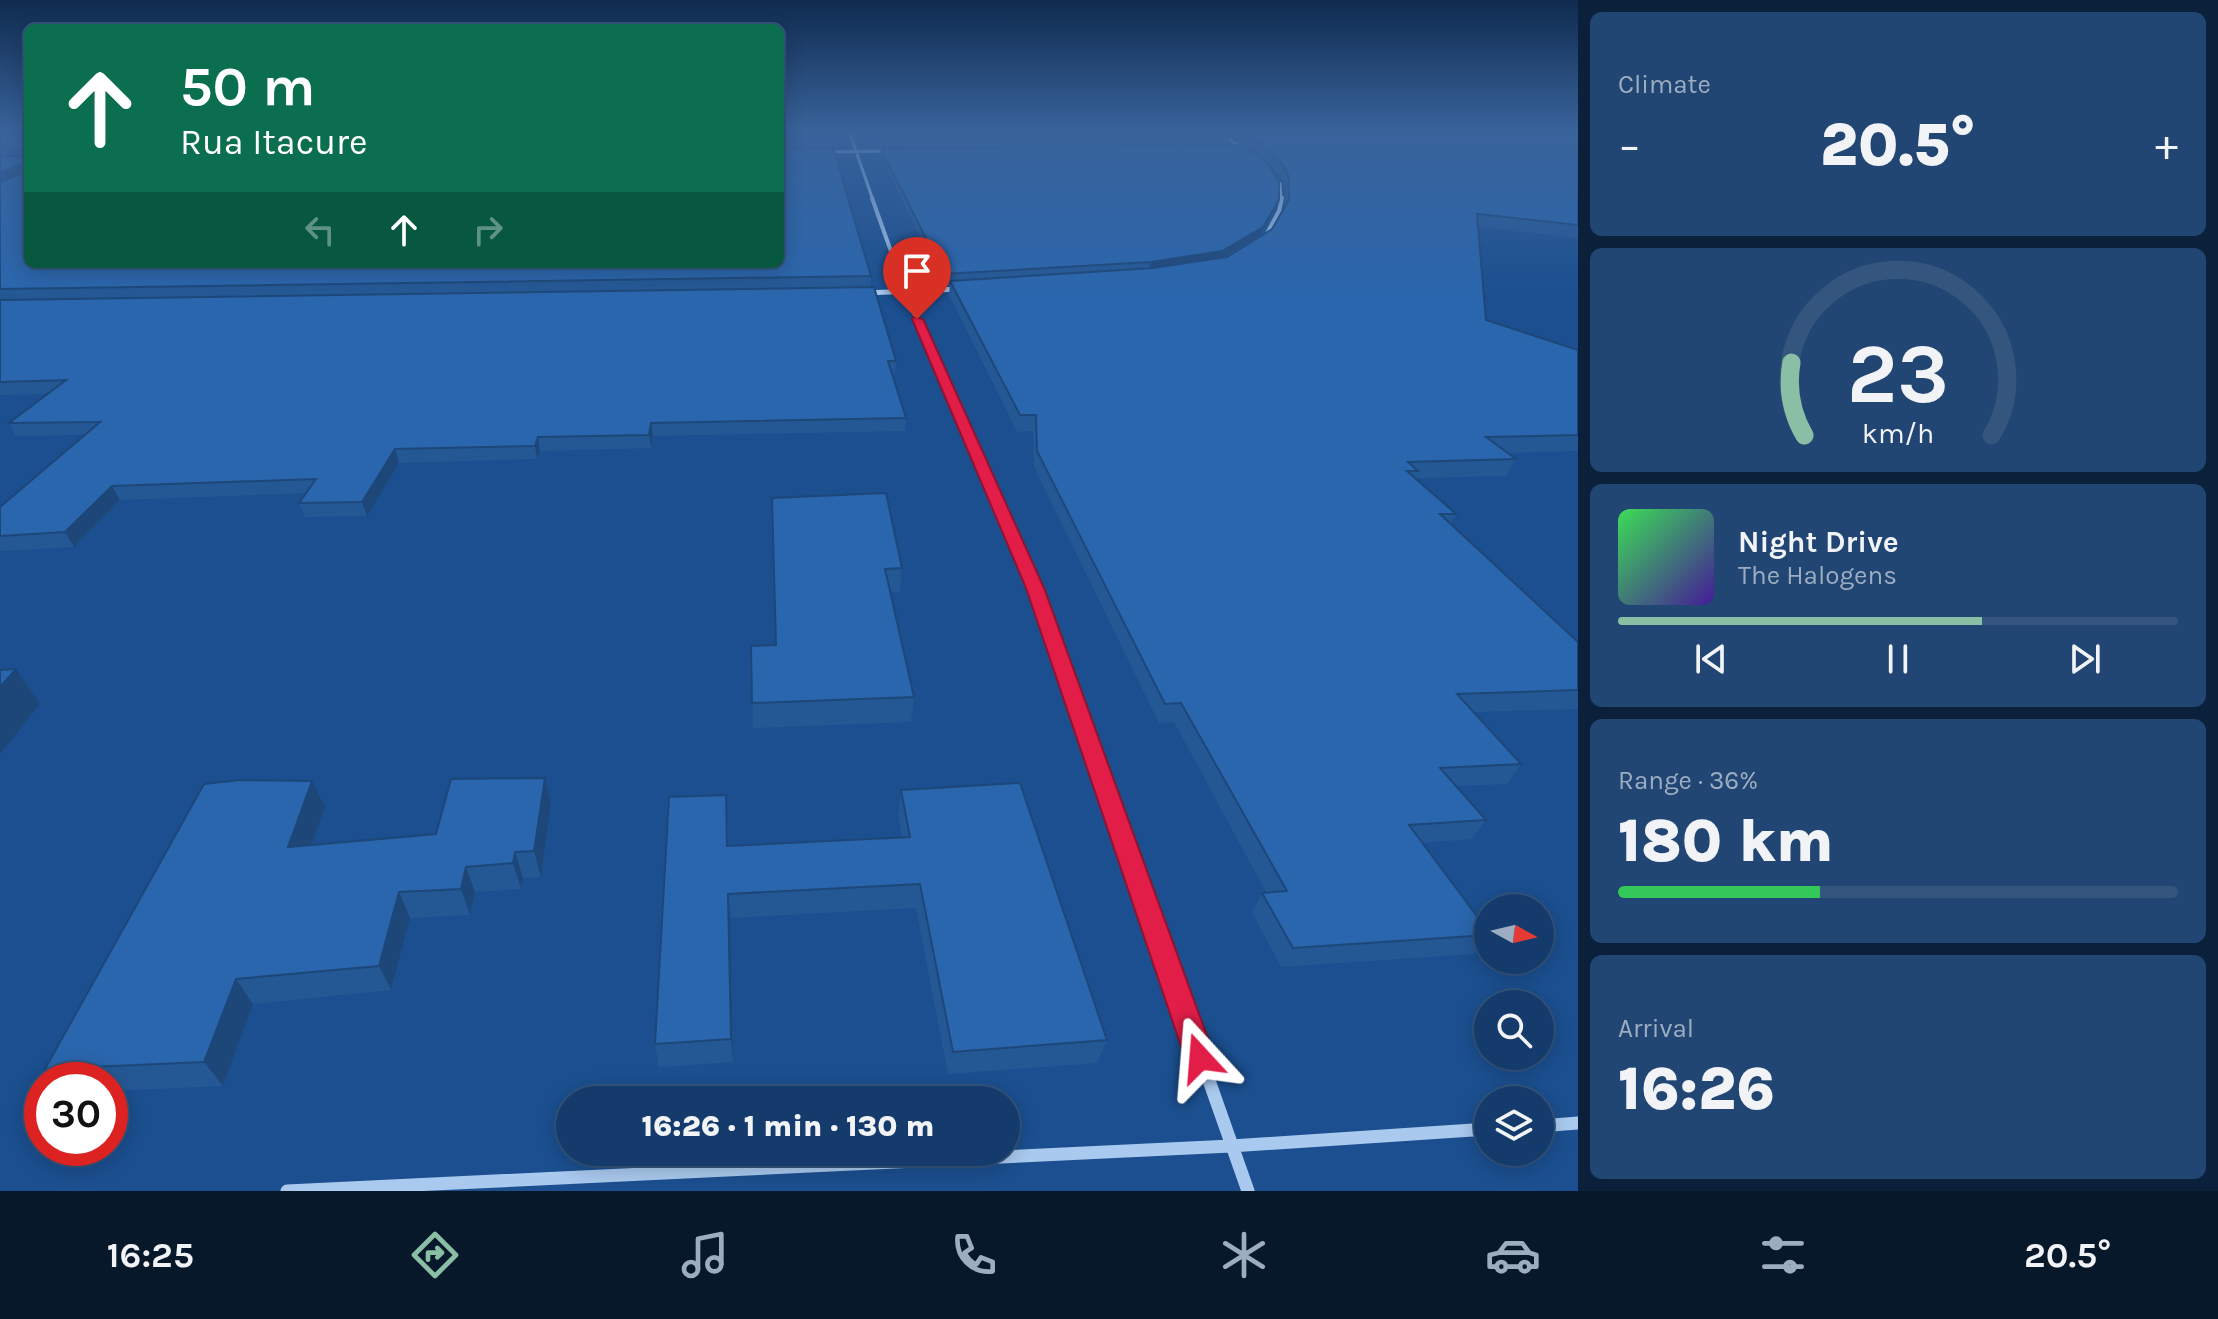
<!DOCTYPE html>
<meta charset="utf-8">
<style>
body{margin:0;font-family:Karla,sans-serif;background:#214673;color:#f1f3f6;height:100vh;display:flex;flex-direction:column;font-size:30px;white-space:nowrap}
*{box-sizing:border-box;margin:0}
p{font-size:26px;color:#9dadc1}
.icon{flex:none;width:44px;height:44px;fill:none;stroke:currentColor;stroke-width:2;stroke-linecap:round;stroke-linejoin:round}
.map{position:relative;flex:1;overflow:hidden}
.panel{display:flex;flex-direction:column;gap:12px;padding:12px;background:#0b203b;width:640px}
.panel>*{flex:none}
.top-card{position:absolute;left:24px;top:24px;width:760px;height:244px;border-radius:12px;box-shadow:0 4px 20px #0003,0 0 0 2px #33557e;background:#0b6e4f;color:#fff;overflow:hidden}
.needle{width:52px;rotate:98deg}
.controls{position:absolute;left:1474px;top:894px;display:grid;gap:16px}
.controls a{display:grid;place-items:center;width:80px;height:80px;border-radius:50%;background:#143b6b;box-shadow:0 4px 20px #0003,0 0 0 2px #33557e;font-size:40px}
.speed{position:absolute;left:24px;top:1062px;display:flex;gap:16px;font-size:40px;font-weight:700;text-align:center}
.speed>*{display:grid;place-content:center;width:104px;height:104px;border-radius:50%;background:#143b6b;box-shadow:0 4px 20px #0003,0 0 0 2px #33557e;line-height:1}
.speed .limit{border:12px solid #d22;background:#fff;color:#111}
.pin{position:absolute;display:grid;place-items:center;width:68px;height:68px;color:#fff;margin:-82px -34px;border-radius:50% 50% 50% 0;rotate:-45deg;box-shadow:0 0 8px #0007}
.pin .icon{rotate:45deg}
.me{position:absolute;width:88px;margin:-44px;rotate:341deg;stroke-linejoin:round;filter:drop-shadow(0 0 6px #0008)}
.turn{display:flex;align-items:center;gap:28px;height:168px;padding:0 24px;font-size:36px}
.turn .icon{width:104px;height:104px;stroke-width:2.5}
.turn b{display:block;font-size:56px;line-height:68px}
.lanes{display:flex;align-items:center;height:76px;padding:0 24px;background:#0003;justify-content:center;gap:40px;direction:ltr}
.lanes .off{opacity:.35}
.big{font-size:60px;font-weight:800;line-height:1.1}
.panel .widget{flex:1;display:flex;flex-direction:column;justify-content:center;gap:12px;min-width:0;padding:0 28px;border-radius:12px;background:#214673}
.panel .dial{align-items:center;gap:0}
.dial svg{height:208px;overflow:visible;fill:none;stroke:#33557e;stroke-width:7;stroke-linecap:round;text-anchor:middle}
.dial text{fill:#f1f3f6;stroke:none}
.song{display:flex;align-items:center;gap:24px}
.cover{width:96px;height:96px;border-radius:12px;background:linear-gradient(135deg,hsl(130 70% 55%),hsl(260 70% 35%))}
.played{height:8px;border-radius:4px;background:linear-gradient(90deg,#8abfa5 65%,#33557e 65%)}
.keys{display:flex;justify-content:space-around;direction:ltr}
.heat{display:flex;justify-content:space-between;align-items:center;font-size:44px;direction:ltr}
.charge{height:12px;border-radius:6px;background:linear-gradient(90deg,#34c759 36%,#33557e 0)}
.trip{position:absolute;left:556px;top:1086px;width:464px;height:80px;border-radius:40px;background:#143b6b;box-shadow:0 4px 20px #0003,0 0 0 2px #33557e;font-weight:800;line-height:80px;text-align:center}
.tabs{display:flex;height:128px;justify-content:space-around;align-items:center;background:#08182b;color:#9dadc1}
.tabs .icon{width:56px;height:56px}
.tabs .on{color:#8abfa5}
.tabs b{font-size:36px;color:#f1f3f6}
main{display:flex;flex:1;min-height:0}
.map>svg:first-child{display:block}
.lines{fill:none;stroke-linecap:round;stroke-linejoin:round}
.minor-far6{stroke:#a9c9ee;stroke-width:3}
.minor-far5{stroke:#a9c9ee;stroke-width:4}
.minor-far4{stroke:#a9c9ee;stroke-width:5}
.minor-far3{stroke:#a9c9ee;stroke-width:6}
.minor-far2{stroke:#a9c9ee;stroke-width:8}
.minor-far1{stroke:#a9c9ee;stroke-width:10}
.minor{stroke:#a9c9ee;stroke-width:13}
.wall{fill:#245895}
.shaded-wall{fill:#1d4779}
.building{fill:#2a66ad;stroke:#1d4779;stroke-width:2}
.route{fill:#e11d48;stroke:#92132f;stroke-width:2}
</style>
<main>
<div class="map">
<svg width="1578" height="1191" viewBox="0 0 1578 1191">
<rect width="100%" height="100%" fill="#1b4f8f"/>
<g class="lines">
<path class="minor-far6" d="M849,131l24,69
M1218,131l29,21
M826,152l63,-1
M1267,167l13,17 1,16"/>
<path class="minor-far5" d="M872,198l31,87
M1264,239l15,-28 3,-13"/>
<path class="minor-far4" d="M902,283l47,110
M865,293l94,-4"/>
<path class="minor-far3" d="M949,391l60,138"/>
<path class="minor-far2" d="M1008,527l27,61 40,113"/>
<path class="minor-far1" d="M1074,699l78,219"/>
<path class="minor" d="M1151,916l97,275
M1540,1126l38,-3
M287,1191l944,-45 257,-17"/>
</g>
<path class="wall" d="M0,131l871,145 -1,11 26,74 -1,13h-3l14,44 -1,13 -252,5 -2,12 -111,3 -3,8 -138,4 -32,53 -62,1 -6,-14 7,-10 -186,7 -46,47 -74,4v-44l84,-72 -68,1 -7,-13 39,-29 -48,1v-239h23h-23z
M780,131l51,8 -1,8 -50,1z
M869,131h709v109l-1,-2 -99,-11 8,93 92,30v101l-70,2 8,6 -10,17 -91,2 41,36 -5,10 127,118v67l-105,3 48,52 -14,20 -51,2 30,34 -15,19 -49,4 66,88v7l-14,16 -193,13 -29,-55 10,-19 4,-1 -92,-170 -15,1 -125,-256 -1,-36 -16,1 -68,-137 1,-12 -7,1 -62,-128v-7l395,59 -16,27 -36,22 48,-28 14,-23v-18l-5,-12 -19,-20 -31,-21 -2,9 -353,3z
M772,498l130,70 -2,24h-10l24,105 -3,25 -158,6 -2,-82 25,-1z
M545,778l6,25 -10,74 -18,1 -2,11 -46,3 -5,23 -60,3 -19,72 -138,14 -30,82 -113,5v-11h-53l-12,-11 280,-262 -14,38 125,-11z
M901,790l206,250 -10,23 -149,11 -32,-166 -186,10 3,144 -74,5 -4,-23 73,-224v26l174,-8 -4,-23z"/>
<path class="shaded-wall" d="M25,163l3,9 -28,11v-10z
M1279,200l-3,8 -16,27 -41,25 -71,11 3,-9z
M651,423l2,13 -2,12 -2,-13z
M538,437l2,14 -3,8 -2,-13z
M395,449l4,14 -32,53 -5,-14z
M112,486l8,14 -46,47 -9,-15z
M16,669l24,35 -40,50v-67z
M545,778l6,25 -10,74 -7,-26z
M312,781l13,26 -23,65 -14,-25z
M515,852l8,26 -2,11 -8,-26z
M466,867l9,25 -5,23 -9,-26z
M399,892l11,26 -19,72 -12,-24z
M728,894l2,24 3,144 -2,-23z
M236,979l17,25 -30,82 -19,-24z"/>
<path class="building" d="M0,131h28v21l-1,-3 -27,-1z
M780,131h48l3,8 -51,1z
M874,131h352l5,3 -354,3z
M1241,131h337v94l-101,-11 9,106 92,30v85l-92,2 30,22 -108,3 10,9h-11l49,43h-16l138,128v48l-121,4 64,70 -81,4 46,52 -77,5 79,106v4l-195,13 -31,-55 25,-2 -106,-188 -16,1 -128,-253 -1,-36h-16l-70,-134 203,-13 74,-11 45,-28 17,-29v-23l-5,-11 -19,-20z
M1244,145l24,19 11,18v18l-16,27 -41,24 -71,11 -207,12 -63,-125z
M833,148l38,128 -871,13v-107l26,-10 2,-4v96h752v-115z
M28,154v13l-3,-4 -25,10v-17h24z
M874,287l22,74h-8l18,57 -255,5 -2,12 -111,2 -3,9 -140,3 -33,53 -63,1 17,-24 -204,7 -47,46 -65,4v-29l100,-85 -91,1 57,-43 -66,2v-82z
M886,493l16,75 -17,1 29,128 -162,6 -1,-57 25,-1 -4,-147z
M16,669l-16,18v-17z
M545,778l-11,73 -19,1 -2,11 -47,4 -5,22 -62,3 -20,74 -143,13 -32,83 -159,7 159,-285 36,-4 72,1 -24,66 148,-13 15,-55z
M1020,783l87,257 -154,12 -33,-168 -192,10 3,145 -76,5 14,-247 57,-2 1,51 183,-9 -9,-47z"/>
<linearGradient id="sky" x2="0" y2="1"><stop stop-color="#0f2b4f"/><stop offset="0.44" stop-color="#39639b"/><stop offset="1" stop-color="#39639b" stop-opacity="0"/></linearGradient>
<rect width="1578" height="298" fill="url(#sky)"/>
<path class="route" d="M913,317l10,2 121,269 171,470 -4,11 -11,4 -10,-4 -5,-11 -159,-470 -114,-269z"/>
</svg>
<div class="controls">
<a><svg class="needle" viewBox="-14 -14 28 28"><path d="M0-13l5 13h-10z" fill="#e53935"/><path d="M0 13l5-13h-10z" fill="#9dadc1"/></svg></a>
<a><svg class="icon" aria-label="search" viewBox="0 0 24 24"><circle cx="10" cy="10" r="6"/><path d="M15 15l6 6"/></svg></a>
<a><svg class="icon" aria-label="layers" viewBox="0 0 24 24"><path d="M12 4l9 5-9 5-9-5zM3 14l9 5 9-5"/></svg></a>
</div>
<div class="speed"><div class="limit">30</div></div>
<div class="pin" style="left:917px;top:319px;background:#d93025"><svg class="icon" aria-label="arrive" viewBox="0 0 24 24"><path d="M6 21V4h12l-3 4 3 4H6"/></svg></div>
<svg class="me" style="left:1200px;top:1058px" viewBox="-20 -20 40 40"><path d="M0-17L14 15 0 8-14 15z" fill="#e11d48" stroke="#fff" stroke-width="4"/></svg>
<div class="trip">16:26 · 1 min · 130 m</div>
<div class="top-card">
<div class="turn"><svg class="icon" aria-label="ahead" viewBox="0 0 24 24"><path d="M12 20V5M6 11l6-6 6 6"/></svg><div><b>50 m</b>Rua Itacure</div></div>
<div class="lanes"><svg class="icon off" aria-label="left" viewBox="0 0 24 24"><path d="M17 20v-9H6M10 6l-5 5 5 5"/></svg><svg class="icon" aria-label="ahead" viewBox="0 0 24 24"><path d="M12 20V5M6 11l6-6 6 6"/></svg><svg class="icon off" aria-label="right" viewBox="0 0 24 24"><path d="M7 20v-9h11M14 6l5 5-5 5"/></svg></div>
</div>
</div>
<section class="panel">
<div class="widget"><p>Climate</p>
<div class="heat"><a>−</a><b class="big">20.5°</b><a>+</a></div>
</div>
<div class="widget dial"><svg viewBox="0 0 100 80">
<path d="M14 69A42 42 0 1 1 86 69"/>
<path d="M14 69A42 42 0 0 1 9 41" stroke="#8abfa5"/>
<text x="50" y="56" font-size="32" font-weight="700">23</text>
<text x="50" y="72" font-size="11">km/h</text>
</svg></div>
<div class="widget">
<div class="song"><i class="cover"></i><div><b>Night Drive</b><p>The Halogens</p></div></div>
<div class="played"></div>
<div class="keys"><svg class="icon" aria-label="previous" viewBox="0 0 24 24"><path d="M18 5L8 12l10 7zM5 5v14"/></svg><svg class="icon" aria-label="pause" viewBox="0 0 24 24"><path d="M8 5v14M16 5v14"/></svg><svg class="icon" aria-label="next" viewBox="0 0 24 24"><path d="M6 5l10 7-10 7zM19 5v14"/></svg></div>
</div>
<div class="widget"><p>Range · 36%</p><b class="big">180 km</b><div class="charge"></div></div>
<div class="widget"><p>Arrival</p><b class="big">16:26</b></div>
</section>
</main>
<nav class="tabs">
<b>16:25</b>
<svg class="icon on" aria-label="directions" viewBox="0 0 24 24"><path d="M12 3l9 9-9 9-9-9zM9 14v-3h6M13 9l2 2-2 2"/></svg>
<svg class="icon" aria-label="music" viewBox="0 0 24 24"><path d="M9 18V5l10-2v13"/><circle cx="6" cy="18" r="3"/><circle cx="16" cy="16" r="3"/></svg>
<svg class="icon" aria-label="phone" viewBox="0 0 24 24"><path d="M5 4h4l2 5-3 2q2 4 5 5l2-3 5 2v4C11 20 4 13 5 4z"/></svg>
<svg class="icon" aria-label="climate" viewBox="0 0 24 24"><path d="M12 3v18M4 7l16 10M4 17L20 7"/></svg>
<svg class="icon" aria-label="car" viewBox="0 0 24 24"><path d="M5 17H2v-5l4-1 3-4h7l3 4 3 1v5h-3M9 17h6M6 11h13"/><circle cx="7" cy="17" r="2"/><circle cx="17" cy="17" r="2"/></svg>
<svg class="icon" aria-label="filters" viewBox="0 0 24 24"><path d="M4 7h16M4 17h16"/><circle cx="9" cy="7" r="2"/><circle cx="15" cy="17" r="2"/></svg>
<b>20.5°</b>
</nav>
